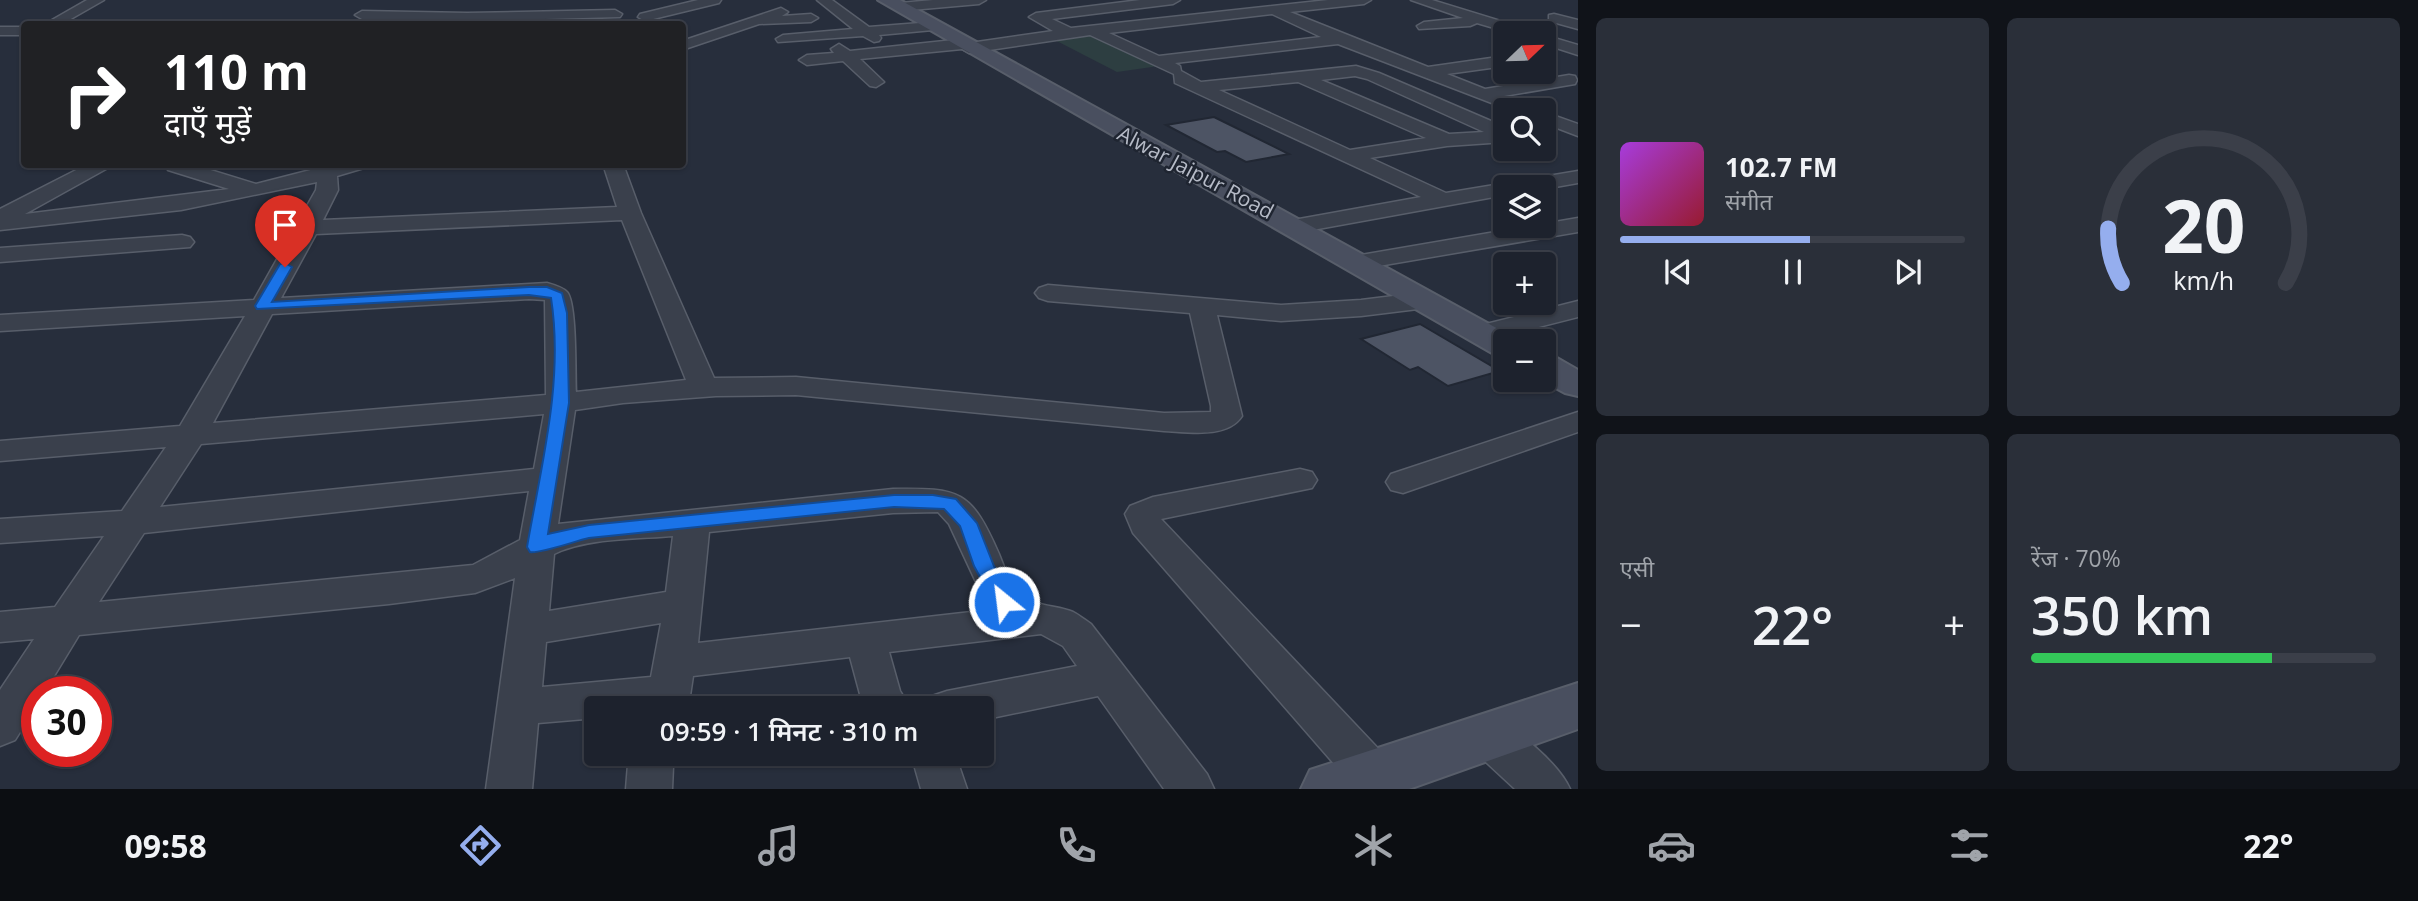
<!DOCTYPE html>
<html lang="hi">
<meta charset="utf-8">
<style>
body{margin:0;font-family:"Open Sans","Noto Sans Devanagari",sans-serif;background:#2a2f39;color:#f1f3f6;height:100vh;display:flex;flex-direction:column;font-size:26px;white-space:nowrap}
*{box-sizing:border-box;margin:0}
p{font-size:23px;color:#a0a4aa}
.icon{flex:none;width:38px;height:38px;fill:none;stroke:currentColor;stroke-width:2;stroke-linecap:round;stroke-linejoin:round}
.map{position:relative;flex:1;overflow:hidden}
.sheet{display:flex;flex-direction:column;gap:18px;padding:18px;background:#101319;width:840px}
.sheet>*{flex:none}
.banner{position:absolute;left:21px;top:21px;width:665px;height:147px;border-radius:7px;box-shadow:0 2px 5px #0004,0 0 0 2px #3b3f49;background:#202124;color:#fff;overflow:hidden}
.needle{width:46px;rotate:67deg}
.tools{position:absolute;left:1493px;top:21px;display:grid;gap:14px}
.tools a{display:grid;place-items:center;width:63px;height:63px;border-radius:7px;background:#1d222d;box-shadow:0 2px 5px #0004,0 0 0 2px #3b3f49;font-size:35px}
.speed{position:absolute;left:21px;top:676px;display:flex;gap:14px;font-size:35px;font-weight:700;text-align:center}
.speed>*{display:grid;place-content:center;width:91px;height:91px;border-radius:50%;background:#1d222d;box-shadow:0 2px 5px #0004,0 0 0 2px #3b3f49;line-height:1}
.speed .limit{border:10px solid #d22;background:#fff;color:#111}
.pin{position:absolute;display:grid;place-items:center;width:60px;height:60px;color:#fff;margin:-72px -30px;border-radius:50% 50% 50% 0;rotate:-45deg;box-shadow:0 0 7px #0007}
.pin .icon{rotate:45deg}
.me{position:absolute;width:77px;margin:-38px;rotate:331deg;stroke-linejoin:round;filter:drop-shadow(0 0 5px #0008)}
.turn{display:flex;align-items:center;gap:24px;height:147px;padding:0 28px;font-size:32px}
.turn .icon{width:91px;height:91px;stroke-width:2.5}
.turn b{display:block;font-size:49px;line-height:60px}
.big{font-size:52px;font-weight:600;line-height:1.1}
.sheet .widget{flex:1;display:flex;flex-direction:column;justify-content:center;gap:10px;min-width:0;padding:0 24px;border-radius:10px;background:#2a2f39}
.sheet .dial{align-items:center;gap:0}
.dial svg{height:182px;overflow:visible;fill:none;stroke:#3b3f49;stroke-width:7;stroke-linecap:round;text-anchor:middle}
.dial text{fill:#f1f3f6;stroke:none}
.song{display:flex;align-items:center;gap:21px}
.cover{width:84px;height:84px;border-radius:10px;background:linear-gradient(135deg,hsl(280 70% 55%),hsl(350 70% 35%))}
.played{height:7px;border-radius:4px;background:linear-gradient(90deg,#95aeee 55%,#3b3f49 55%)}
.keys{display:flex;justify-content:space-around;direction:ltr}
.heat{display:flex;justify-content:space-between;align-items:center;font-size:38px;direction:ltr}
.charge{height:10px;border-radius:5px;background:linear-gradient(90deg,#34c759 70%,#3b3f49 0)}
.sheet .tiles{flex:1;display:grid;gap:18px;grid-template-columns:repeat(2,1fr)}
.trip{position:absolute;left:584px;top:696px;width:410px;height:70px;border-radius:7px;background:#1d222d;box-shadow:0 2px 5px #0004,0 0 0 2px #3b3f49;font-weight:600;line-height:70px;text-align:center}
.tabs{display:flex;height:112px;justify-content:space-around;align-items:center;background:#0c0e12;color:#a0a4aa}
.tabs .icon{width:49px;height:49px}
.tabs .active{color:#95aeee}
.tabs b{font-size:32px;color:#f1f3f6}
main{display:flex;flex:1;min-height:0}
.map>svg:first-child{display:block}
.green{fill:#2d3e41}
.building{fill:#4d5464;stroke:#212733;stroke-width:2}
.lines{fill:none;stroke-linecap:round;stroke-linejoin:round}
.street-casing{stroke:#585e6a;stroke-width:3}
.secondary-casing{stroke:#585e6a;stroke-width:4}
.street{fill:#3a404c;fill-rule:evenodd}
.secondary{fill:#494f5f;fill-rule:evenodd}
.route{fill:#1a73e8;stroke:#114b97;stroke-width:2}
.labels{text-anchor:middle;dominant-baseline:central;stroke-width:5;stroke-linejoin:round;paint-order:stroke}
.far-street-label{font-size:21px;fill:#b6bbc7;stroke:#1f2531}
</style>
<main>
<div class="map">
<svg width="1578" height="789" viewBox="0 0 1578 789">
<rect width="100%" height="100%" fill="#272e3c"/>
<path class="green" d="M1097,33l69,32 -49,7 -66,-34z"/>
<path class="building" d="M1214,117l75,37 -43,8 -21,-11 -8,1 -51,-27z
M1420,324l80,47 -52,15 -30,-19 -8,3 -49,-31z"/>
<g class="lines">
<defs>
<path id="street" d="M87,0h17l-42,24h-17z
M698,0h23l-2,3 -74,18 -7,-4 2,-3z
M817,0h15l37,27 64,-5 7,4 -7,4 -54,5 2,3 -2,3 -5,1 -11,-6 -85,6 -2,-3 7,-4 70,-6z
M933,0h53l-7,4 -79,7 -7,-4 7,-4z
M1140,0h40l-7,4 -121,15 19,9 257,-28h43l-7,4 -74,8 138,55 77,-11v10l-58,8 38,15 84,-14 6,1 2,4 -2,4 -71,12 27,10 3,4h-24l-172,-66 -163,19 5,3 1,5 20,11 155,-16 23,7 126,54v15l-58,4 -77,12 76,35 132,-22v12l-34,6 -39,-2v8l-209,38 -8,-2 -3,-5 3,-5 133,-24 -246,-114 -1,-9 -84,-39 -121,18 -7,-4 -102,10 24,23 -8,5 -6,-1 -27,-25 -36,4 -8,-5 8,-5 27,-2 -3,-4 8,-5 11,7 113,-12 7,4 83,-12 -24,-14 7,-4zM1272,14l49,23 -162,19 -50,-23zM1355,76l12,3 117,53 -35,2 -128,-54zM1298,82l128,56 -76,12 -131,-60z
M1411,0h21l98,30 2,3h-21l-34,-10 -7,3 -51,3 -2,-3 7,-4 39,-4z
M781,8l7,4 -6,4 29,-2 7,4 -7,4 -52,2 -77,26v-9z
M615,10l7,4 -2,3 -153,4 -105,-2 -7,-4 7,-4 105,2z
M1554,14l24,6v9l-29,-8v-6z
M0,27h24v8h-24z
M1544,35l34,10v10l-34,-11z
M1544,112l34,12v12l-34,-13z
M88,164h27l-90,50 204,-25 -61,-19 -2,-6h25l65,20 78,-20h33l-3,4 -27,8 1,14 -15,30 294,-13 -14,-43h20l18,49 73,165 82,-1 368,36 47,-1v-6l-21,-93 -142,-12 -9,-3 -4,-5 4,-5 9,-3 233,20 80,-5 65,-8 9,3 4,5 -4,5 -9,3 -65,8 -80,5 -64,-6 25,101c-15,23 -54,16 -78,15l-368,-36 -80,1 -93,7 -48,7 -17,114 335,-35c67,-1 78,1 106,65 5,13 10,27 20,38 13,15 37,13 54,20 6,3 12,8 18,12l116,150 7,15h-50l-66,-93 -116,24v-11h-56l6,-13 15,-5 130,-25 -14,-20 -22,-12 -152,18 11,39 11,18h-47l-14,-52 -157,19 -5,33h-91v9l-59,5 -6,66h-46l29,-211 -40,15 -86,11 -310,31 -34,56h-8v14l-22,35 -15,6v-56l34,-51 -34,3v-30l55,-5 49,-71 -104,7v-24l122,-8 44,-64 -166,14v-20l180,-15 65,-110 -245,15v-16l254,-15 62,-110 1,-8 -136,28 -181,20v-21zM622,220l64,160 -110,12c-1,-18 1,-89 -9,-100 -5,-5 -13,-7 -20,-9l-266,15 35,-64zM529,299l16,1 1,95 -333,28 59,-109zM544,414l-10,55 -374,38 41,-63zM529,491l-9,49 -47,25 -374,37 45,-69zM938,512l11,12 40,86 -291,33 11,-111 184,-19zM673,536l-7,56 -117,19 5,-57c31,-16 84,-15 119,-18zM661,623l-10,54 -109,10 4,-45z
M1578,218v14l-217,37 -9,-2 -3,-5 3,-5 9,-2z
M182,235l8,2 4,5 -4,5 -190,15v-14z
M1578,301v16l-94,24 -10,-2 -4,-6 4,-6z
M1578,412v20l-175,61 -12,-3 -5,-8 5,-8z
M1300,469l12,3 5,8 -5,8 -151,31 227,240 7,15 -8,15h-31l-223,-256 -8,-19 5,-8 23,-9z
M1490,718c26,9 69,46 80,71h-55l-41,-38 -6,-14 6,-14z
M633,754h46l-6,13 -1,22h-46l2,-25z
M911,754h44l12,35h-46z"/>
<path id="secondary" d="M878,0h22l620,341h-15v15l-13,-3z
M1544,355l13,3 21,12v26l-13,-3 -24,-13h3z
M1578,683v46l-169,60h-108l9,-19z"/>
</defs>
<use href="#street" class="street-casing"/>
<use href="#secondary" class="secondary-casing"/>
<use href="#street" class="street"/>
<use href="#secondary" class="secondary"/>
</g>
<path class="route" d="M285,263l7,4 -20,35 257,-15h18l15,6 5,20 2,90 -21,131 41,-9 305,-30h39l23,4 21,24 17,43 20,36 -3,6 -7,2 -7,-2 -23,-42 -14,-40 -16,-17 -50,-2 -305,31c-14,3 -49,16 -59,14l-3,-5c14,-81 37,-166 24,-249l-22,-3 -272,14 -2,-3 25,-42z"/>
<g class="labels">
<g class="far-street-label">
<text transform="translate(1196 172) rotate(28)">Alwar Jaipur Road</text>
</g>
</g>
</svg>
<div class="tools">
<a><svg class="needle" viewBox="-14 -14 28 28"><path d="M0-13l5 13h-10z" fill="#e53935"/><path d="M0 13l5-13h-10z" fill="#a0a4aa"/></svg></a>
<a><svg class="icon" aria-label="search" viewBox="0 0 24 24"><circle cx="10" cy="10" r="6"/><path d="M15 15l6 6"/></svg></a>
<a><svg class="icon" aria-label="layers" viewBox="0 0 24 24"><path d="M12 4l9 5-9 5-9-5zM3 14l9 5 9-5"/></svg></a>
<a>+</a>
<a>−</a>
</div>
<div class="speed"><div class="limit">30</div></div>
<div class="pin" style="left:285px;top:267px;background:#d93025"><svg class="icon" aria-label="arrive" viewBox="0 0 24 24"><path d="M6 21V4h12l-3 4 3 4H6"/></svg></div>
<svg class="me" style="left:1004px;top:602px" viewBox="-20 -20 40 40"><circle r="17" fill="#1a73e8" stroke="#fff" stroke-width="3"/><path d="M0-11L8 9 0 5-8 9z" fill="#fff"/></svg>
<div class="trip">09:59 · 1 मिनट · 310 m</div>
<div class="banner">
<div class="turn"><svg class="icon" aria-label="right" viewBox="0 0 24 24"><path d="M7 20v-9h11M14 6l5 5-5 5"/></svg><div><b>110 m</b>दाएँ मुड़ें</div></div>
</div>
</div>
<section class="sheet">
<div class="tiles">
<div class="widget">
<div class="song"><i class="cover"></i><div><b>102.7 FM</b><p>संगीत</p></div></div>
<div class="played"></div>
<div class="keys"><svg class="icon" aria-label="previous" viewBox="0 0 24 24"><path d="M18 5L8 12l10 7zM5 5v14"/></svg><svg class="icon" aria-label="pause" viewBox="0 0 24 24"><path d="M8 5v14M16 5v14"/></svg><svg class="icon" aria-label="next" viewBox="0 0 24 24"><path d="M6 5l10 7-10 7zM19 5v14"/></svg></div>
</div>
<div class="widget dial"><svg viewBox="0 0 100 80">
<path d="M14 69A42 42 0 1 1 86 69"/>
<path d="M14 69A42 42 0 0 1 8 45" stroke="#95aeee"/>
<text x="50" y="56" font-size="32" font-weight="700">20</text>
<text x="50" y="72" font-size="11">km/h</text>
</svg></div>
<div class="widget"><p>एसी</p>
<div class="heat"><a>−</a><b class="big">22°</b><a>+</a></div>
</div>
<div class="widget"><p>रेंज · 70%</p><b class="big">350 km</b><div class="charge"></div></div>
</div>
</section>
</main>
<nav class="tabs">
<b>09:58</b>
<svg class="icon active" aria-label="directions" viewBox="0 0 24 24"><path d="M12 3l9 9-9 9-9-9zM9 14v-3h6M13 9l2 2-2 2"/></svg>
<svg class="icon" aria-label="music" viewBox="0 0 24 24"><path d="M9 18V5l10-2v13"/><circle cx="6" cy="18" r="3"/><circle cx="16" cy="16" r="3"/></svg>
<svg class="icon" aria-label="phone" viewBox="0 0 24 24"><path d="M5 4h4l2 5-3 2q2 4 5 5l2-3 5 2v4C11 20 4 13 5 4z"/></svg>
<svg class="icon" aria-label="climate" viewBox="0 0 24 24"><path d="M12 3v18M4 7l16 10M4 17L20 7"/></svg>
<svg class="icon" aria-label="car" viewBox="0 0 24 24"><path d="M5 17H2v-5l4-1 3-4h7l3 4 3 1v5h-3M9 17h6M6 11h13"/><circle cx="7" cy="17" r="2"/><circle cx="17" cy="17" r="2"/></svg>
<svg class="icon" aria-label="filters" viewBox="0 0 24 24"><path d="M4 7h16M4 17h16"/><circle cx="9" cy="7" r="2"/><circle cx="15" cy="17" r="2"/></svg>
<b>22°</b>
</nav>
